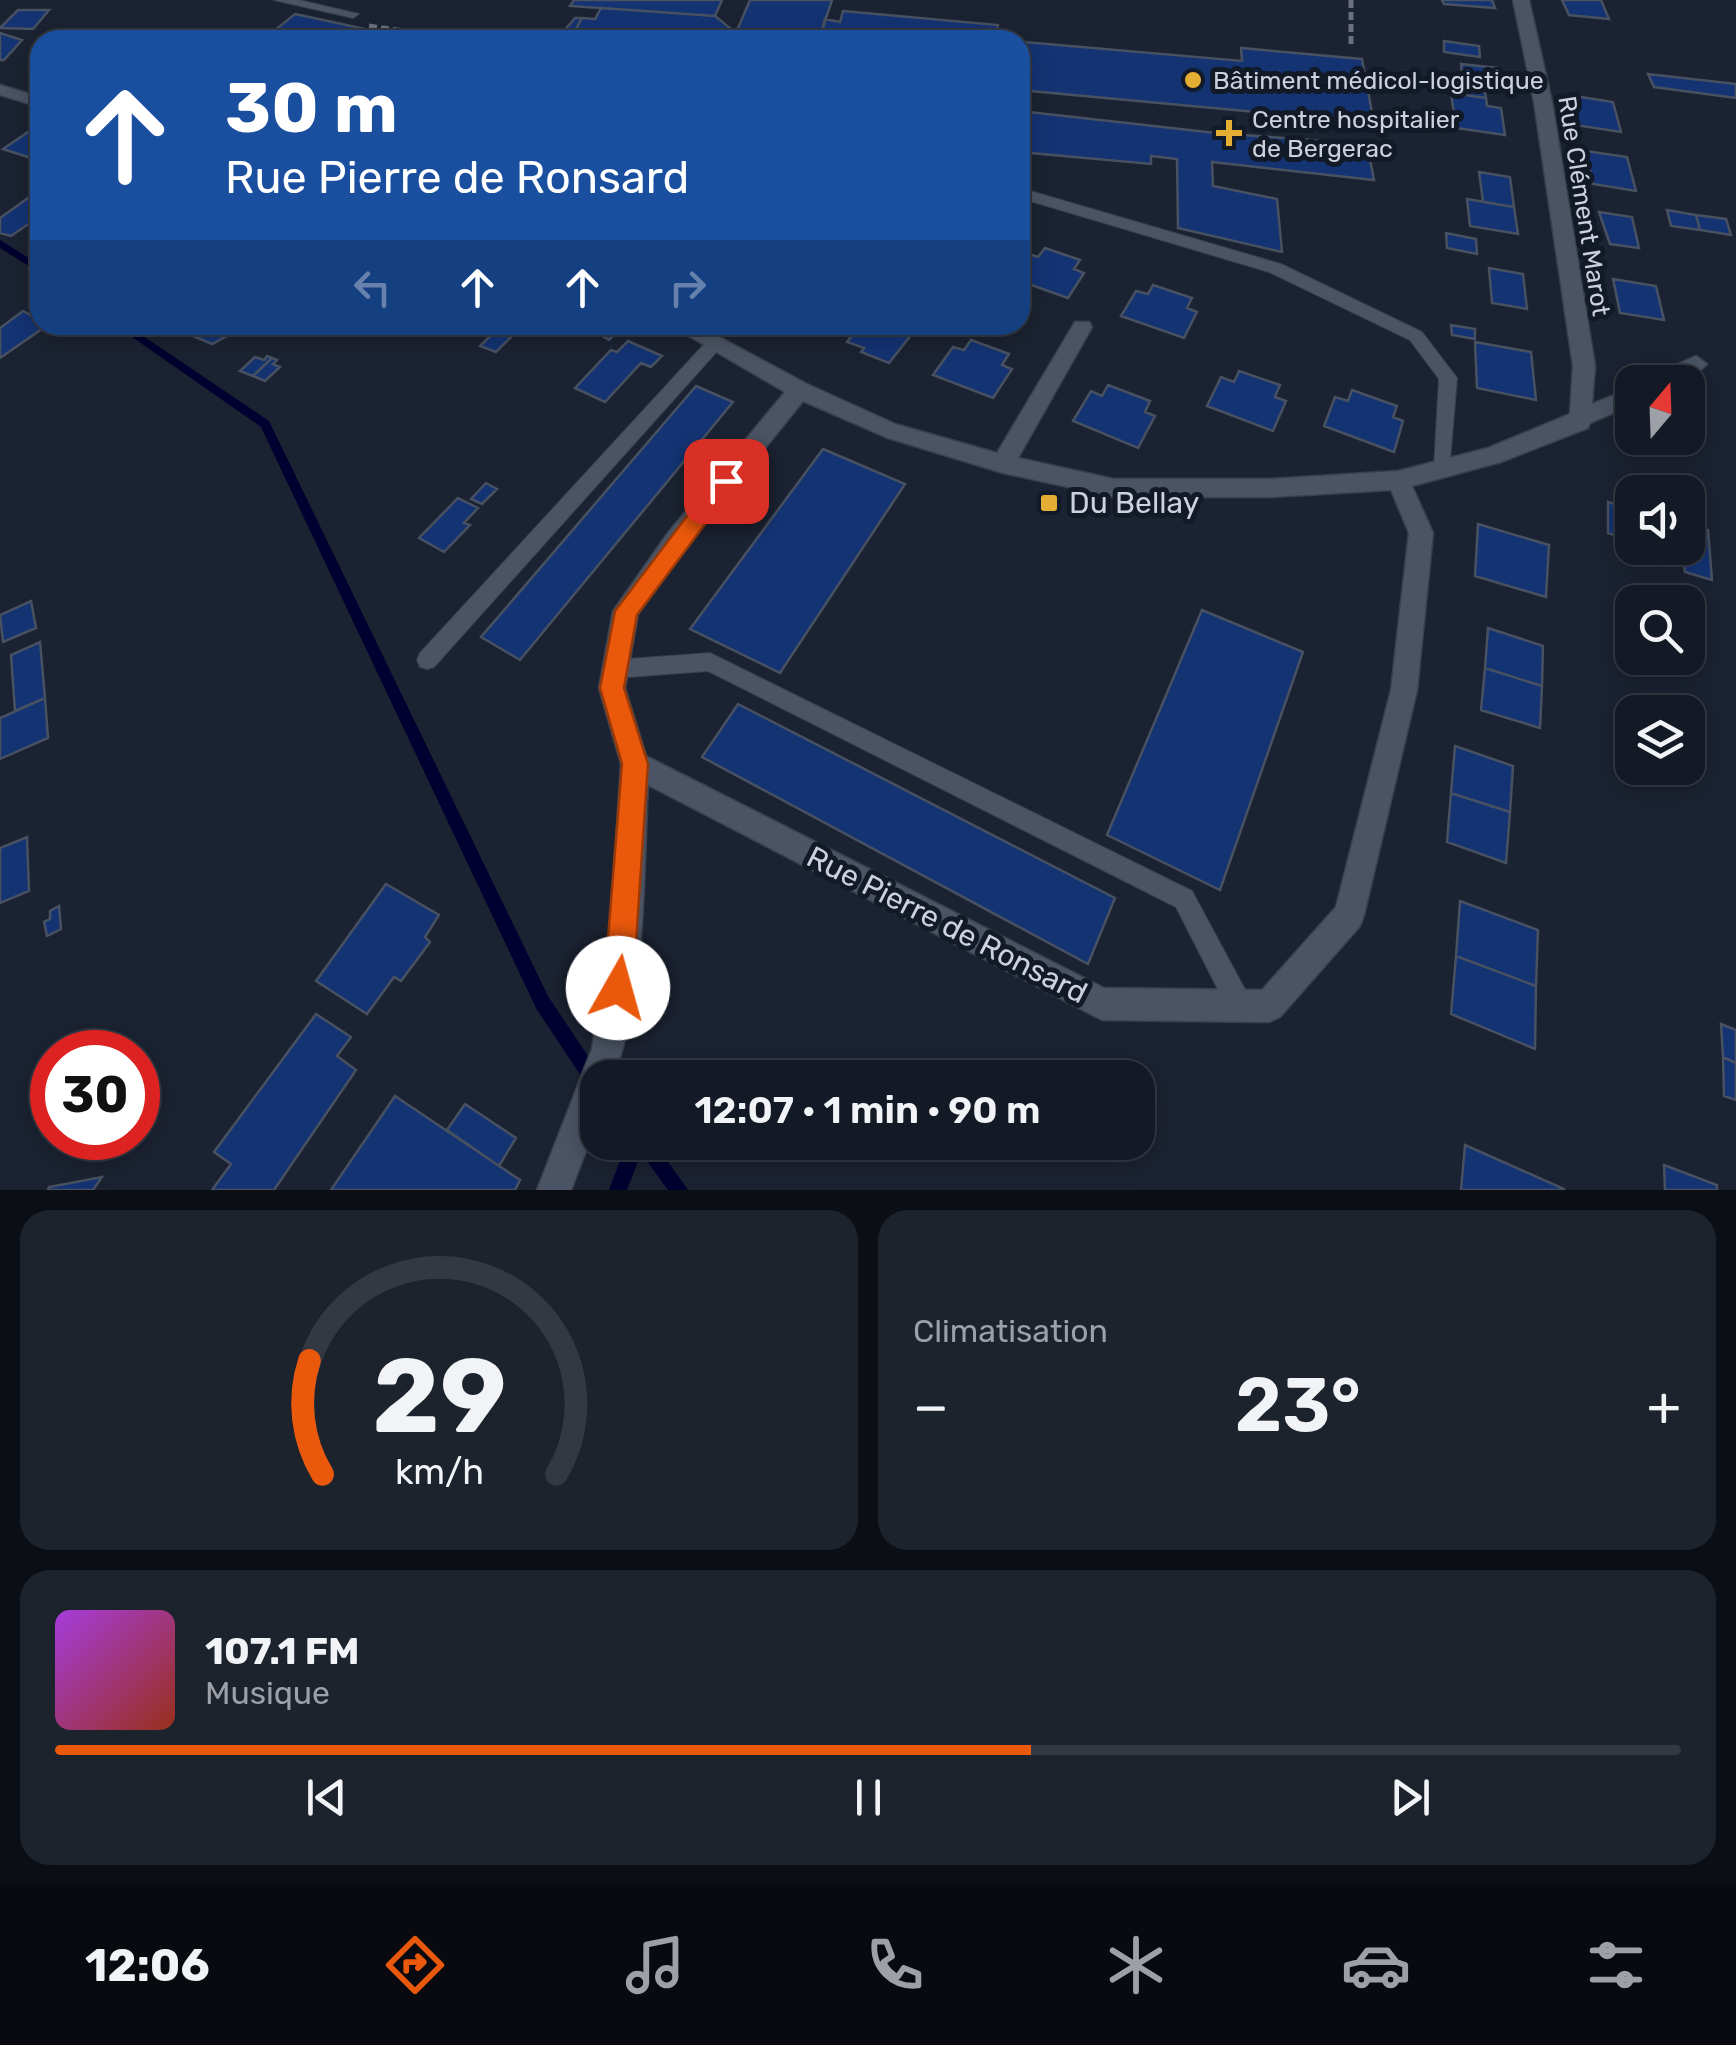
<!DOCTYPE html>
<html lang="fr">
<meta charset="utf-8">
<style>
body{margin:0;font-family:Rubik,sans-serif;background:#1d232d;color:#f1f3f6;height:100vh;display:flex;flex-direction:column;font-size:38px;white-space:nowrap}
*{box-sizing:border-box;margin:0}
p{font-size:32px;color:#9da1a7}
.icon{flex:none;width:55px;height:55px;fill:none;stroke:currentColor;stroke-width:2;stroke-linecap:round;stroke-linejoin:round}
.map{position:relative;height:1190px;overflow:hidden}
.details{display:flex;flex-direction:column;gap:20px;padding:20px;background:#0b0e14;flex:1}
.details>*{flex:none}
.top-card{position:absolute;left:30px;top:30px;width:1000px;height:305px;border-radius:30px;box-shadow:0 5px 25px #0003,0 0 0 2px #333842;background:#1a4fa0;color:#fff;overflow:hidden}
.needle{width:65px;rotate:19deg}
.tools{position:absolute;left:1615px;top:365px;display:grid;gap:20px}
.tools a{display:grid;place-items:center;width:90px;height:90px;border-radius:20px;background:#141a25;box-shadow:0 5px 25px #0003,0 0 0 2px #333842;font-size:50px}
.speed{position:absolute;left:30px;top:1030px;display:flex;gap:20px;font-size:50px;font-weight:700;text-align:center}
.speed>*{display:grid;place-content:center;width:130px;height:130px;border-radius:50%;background:#141a25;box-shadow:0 5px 25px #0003,0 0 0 2px #333842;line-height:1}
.speed .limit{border:15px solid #d22;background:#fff;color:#111}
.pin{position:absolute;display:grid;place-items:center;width:85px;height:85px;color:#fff;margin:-42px;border-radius:20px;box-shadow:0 5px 15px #0006}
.me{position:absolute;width:110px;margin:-55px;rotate:7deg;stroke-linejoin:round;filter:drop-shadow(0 0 8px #0008)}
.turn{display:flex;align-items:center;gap:35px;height:210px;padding:0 30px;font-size:45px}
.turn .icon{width:130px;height:130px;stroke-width:2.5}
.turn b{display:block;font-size:70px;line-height:85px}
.lanes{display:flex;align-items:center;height:95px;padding:0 30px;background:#0003;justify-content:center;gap:50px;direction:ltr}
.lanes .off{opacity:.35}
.big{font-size:75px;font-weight:600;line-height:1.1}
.details .card{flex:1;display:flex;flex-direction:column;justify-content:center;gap:15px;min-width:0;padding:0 35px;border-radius:30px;background:#1d232d}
.details .dial{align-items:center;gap:0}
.dial svg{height:260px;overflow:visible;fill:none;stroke:#333842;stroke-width:7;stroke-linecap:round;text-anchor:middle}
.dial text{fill:#f1f3f6;stroke:none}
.song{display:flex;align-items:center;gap:30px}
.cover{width:120px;height:120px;border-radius:15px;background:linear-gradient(135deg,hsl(280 70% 55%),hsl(10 70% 35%))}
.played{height:10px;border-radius:5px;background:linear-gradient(90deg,#ea580c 60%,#333842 60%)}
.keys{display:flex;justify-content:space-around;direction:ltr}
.heat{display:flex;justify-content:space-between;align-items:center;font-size:55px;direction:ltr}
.details .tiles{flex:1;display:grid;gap:20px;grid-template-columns:1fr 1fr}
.card:last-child{grid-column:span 2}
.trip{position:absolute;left:580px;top:1060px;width:575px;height:100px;border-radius:30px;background:#141a25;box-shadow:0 5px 25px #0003,0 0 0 2px #333842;font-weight:600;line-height:100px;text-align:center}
.tabs{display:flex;height:160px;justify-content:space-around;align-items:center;background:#080a0f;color:#9da1a7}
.tabs .icon{width:70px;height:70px}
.tabs .on{color:#ea580c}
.tabs b{font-size:45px;color:#f1f3f6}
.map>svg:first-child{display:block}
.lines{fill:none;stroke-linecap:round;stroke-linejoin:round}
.stream{fill:#000130;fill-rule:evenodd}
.building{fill:#143373;stroke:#485161;stroke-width:2.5}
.lane-casing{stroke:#393f4b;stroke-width:2}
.street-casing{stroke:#393f4b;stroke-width:3}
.path{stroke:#6a707d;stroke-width:5;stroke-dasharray:8 4;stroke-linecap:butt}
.lane{fill:#4b5464;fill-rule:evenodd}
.street{fill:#4b5464;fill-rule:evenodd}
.route{fill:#ea580c;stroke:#983908;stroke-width:2.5}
.poi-dot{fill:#e4ae35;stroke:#121927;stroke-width:4}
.labels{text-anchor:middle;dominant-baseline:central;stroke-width:10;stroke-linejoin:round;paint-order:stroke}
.far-poi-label{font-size:25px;fill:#ccd1db;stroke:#121927;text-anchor:start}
.far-street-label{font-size:25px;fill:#ccd1db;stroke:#121927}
.poi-label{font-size:30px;fill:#ccd1db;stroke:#121927;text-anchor:start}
.street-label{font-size:30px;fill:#ccd1db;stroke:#121927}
</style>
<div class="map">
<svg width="1736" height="1190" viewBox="0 0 1736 1190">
<rect width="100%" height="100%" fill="#1b2231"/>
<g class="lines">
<path class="stream" d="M0,240l40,25v8l-40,-25z
M115,325h12l142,96 279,575 51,77 2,5h-3v7l-5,2 -6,-2 -51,-77 -275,-581z
M627,1142h27l34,48h-20l-27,-37 -14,37h-18z"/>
</g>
<path class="building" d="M574,0h148l-7,16 -145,-10z
M750,0h82l-13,40 -83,-7z
M1442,0h50l3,8 -51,-4z
M1562,0h39l8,19 -40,-4z
M601,8l114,8 21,17 81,7h-247l12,-22 13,1z
M18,10h31l-16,19 -33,-1z
M843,11l155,14 -3,15h-176l6,-21 15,3z
M295,14l98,21 -6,5h-91l-26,-6z
M575,18h7l-12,22h-14z
M0,33l22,7 -18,20h-4z
M1444,41l35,5 1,11 -36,-5z
M1024,42l218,19 -1,-13 121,11 12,64 -354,-33z
M1461,64l36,4 2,20 -15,-2 2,12 -35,-5 -1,-12 13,2z
M1648,74l88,10v14l-82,-11z
M1451,93l35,5 1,8 14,2 4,27 -49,-7z
M1575,96l38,6 8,30 -46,-7 -5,-22 7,1z
M1020,111l196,22 151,11 7,36 -162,-18 1,24 64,13 5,53 -104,-24 -1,-69 -26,-3v8l-131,-12z
M34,128l6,2v31l-37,-12z
M1586,151l41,6 9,34 -43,-7z
M1479,172l31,5 4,30 -31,-5z
M28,198l12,4v14l-29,20 -11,-3v-15z
M1467,199l47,8 4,27 -48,-8z
M1667,210l29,5 4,15 -29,-4z
M1599,212l33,5 7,31 -29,-4z
M1696,215l30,4 5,16 -31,-5z
M1446,233l30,6 1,15 -30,-6z
M1045,248l35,12 -6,9 10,4 -16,25 -48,-17v-19l6,-9 12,4z
M1489,268l34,6 4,35 -35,-6z
M1613,279l43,7 8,34 -44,-7z
M1153,285l39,13 -5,10 10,4 -13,26 -63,-22 15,-25 12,3z
M23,311l17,9v5l13,2 -6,4 -5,-2 -42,29v-30z
M188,325h17l20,12 -13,7 -31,-13z
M501,325h22l-27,27 -16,-6z
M585,325h38l-14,15z
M860,325h59l-30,38 -28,-11 3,-4 -17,-6z
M1451,325l24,4v10l-23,-4z
M971,340l38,14 -7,11 10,4 -19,29 -60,-23 20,-28 11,3z
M628,341l34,15 -11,11 -10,-4 -36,39 -30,-14 36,-38 6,2z
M1475,342l56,10 5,48 -59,-12z
M267,356l5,2 -19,18 -13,-5 15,-14 9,3z
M272,358l5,2 -4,4 7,3 -15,14 -12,-5z
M1239,371l41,14 -5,12 11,4 -13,30 -66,-25 14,-29 13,5z
M1108,385l42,16 -5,11 10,4 -17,32 -65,-27 18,-30 11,5z
M696,386l37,16 -213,258 -39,-23z
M1352,390l45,16 -4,11 10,4 -9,31 -70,-26 11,-29 13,4z
M823,449l82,35 -125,189 -90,-44z
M486,483l11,6 -15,15 -11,-5z
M458,498l20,10 -14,15 6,2 -26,27 -25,-14z
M1608,502l24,7v31l-24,-7z
M1478,524l71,21 -3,52 -71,-21z
M1688,524l20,6 4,50 -27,-8 -1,-9 -23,-6 -1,-9h28z
M31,601l5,27 -33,14 -3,-27z
M1202,610l101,42 -83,238 -113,-55z
M1488,628l55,18 -1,40 -57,-18z
M40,642l5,56 -30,13 -4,-56z
M1485,668l57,18 -2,42 -59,-18z
M45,698l3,40 -48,21v-41z
M738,704l377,194 -27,66 -386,-207z
M1455,746l58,20 -3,46 -59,-19z
M1451,793l59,19 -4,51 -59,-21z
M27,837l2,54 -29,12v-55z
M386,884l53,31 -14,22 5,5 -29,39 -7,-4 -27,37 -51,-33z
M1460,901l78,29 -2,56 -80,-30z
M59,906l2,23 -14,7 -3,-14 6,-3v-8z
M1456,956l80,30 -1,63 -84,-35z
M316,1014l35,23 -14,19 19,14 -82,120h-62l19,-26 -17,-12z
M1721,1024l15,6v33l-13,-6z
M1723,1057l13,6v37l-12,-4z
M395,1096l125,84 -5,10h-184z
M465,1104l51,34 -17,28 -52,-36z
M1465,1145l99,44v1h-103z
M1664,1165l53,20v5h-52z
M102,1177l-9,13h-45l1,-3z"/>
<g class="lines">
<defs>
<path id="lane" d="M274,0h25l60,14 -6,4z
M427,30h10v10h-12z
M1020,188l261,76 141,68 35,46 -8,95h-12l-3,-5 5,-89 -29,-39 -141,-68 -249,-74z
M714,338l8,6 -2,4 -286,319 -7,2 -7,-2 -3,-7 3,-7 288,-313z
M710,653l482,238 57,106 4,9 -4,9 -9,4 -9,-4 -55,-108 -468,-236 -93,7 -7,-2 -3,-7 3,-7 7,-2z"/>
<path id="street" d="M1513,0h16l23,102 43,264 -3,38 40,-16v17l-42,18 -2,5 -87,34 -89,24 21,47 -16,157 -53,225 -4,11 -80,91 -11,5 -167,-2 -454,-235c-5,95 -1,202 -35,293h-15v42l-27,70h-34l55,-141 18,-114 11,-171 -22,-76 14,-77 54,-77 118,-142 -115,-67h27l110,59 88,40 102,29 78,-131h14l3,5 -74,131 96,21h157l127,-8 90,-23 82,-34 3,-48 -39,-264zM803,401l85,37 115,35 111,24h157l120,-7 18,43 -18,157 -55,217 -74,83 -158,-2 -458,-232 -21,-68 13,-74 47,-66z
M0,85l40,12v10l-40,-12z
M1696,356l11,8c-16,18 -37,19 -59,18l3,-6z"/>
</defs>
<use href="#lane" class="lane-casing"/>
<use href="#street" class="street-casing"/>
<path class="path" d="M1351,0v46
M369,26l42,6"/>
<use href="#lane" class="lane"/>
<use href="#street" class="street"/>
</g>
<path class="route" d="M726,472l7,3 3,6 -3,6 -96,128 -13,73 24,76 -15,224 -4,10 -11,5 -10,-5 -4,-10 18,-224 -22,-76 15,-77 103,-136z"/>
<g class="poi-dot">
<circle cx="1193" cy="80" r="10"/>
<path d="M1224 118h10v10h10v10h-10v10h-10v-10h-10v-10h10z"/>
<rect x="1039" y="493" width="20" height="20" rx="5"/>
</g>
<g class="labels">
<g class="far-poi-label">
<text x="1213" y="80">Bâtiment médicol-logistique</text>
<text x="1252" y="119">Centre hospitalier<tspan x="1252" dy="29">de Bergerac</tspan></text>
</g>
<g class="far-street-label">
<text transform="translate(1584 206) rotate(81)">Rue Clément Marot</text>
</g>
<g class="poi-label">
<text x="1069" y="503">Du Bellay</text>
</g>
<g class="street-label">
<text transform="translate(947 925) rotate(27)">Rue Pierre de Ronsard</text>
</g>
</g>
</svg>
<div class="tools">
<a><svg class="needle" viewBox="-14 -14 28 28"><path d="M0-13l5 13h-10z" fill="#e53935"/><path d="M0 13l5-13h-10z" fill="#9da1a7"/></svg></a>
<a><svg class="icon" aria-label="sound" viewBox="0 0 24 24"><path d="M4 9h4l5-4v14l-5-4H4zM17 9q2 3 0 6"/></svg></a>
<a><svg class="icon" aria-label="search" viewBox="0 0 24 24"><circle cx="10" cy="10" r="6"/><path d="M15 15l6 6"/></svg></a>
<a><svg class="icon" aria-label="layers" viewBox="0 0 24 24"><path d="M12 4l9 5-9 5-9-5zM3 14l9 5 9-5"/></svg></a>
</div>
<div class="speed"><div class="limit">30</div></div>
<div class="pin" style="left:726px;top:481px;background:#d93025"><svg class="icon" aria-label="arrive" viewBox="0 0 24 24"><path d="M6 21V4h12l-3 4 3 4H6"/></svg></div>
<svg class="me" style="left:618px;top:988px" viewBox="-20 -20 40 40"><circle r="19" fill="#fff"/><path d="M0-13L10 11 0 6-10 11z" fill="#ea580c"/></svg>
<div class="trip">12:07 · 1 min · 90 m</div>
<div class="top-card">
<div class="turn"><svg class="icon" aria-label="ahead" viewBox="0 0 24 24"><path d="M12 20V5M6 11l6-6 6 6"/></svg><div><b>30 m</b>Rue Pierre de Ronsard</div></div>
<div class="lanes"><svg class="icon off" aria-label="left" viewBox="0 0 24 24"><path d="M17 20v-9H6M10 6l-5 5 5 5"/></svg><svg class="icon" aria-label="ahead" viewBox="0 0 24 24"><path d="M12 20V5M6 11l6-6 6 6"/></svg><svg class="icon" aria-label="ahead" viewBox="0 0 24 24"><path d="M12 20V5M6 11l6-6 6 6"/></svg><svg class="icon off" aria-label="right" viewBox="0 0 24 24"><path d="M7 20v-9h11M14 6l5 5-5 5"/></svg></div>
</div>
</div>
<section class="details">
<div class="tiles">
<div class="card dial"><svg viewBox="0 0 100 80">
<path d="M14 69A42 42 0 1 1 86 69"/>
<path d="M14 69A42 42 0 0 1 10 34" stroke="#ea580c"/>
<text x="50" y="56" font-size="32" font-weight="700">29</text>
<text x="50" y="72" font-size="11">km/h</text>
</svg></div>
<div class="card"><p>Climatisation</p>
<div class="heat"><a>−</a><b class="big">23°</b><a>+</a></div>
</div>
<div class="card">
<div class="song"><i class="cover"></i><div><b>107.1 FM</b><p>Musique</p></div></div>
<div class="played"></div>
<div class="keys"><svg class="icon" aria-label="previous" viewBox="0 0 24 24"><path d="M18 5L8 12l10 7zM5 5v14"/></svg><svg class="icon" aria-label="pause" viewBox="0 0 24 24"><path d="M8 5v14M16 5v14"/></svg><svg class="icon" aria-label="next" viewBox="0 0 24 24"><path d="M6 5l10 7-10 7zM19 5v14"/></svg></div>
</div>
</div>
</section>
<nav class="tabs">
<b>12:06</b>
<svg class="icon on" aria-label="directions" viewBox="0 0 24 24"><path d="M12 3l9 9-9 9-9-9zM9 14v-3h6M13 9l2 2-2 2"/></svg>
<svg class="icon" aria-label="music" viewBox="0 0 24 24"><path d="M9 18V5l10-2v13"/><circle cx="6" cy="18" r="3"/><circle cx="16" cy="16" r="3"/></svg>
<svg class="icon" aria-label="phone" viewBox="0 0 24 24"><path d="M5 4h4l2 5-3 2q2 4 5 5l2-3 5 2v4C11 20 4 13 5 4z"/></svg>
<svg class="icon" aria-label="climate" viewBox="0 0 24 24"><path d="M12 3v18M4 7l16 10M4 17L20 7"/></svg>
<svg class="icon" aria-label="car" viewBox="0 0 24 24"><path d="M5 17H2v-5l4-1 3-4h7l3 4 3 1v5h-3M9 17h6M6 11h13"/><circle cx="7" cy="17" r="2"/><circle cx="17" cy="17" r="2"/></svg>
<svg class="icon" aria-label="filters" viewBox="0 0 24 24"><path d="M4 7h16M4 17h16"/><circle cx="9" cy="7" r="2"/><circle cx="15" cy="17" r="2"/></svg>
</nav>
